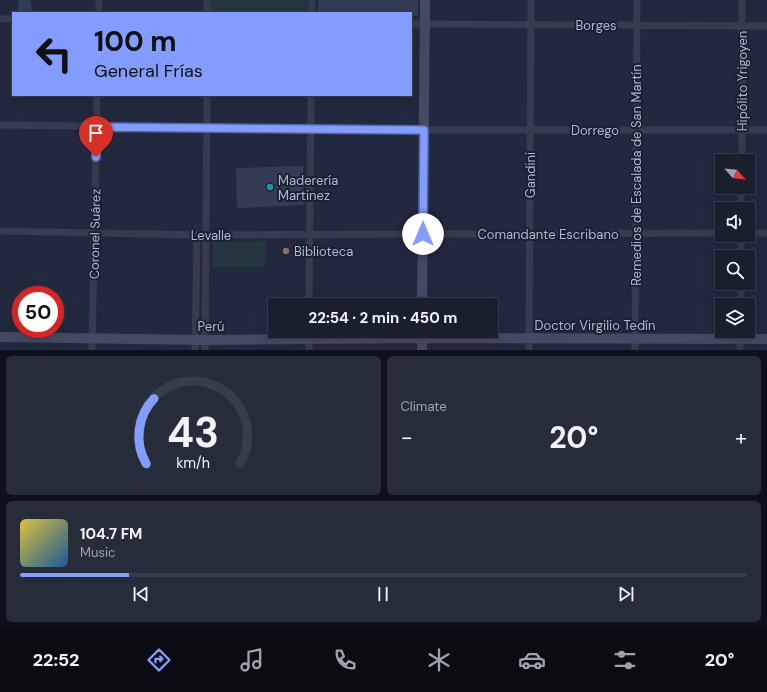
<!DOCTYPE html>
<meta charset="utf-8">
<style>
body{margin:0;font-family:"DM Sans",sans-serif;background:#272c3a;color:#f1f3f6;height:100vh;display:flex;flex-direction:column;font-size:15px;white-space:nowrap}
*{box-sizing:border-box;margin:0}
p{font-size:13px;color:#9fa2aa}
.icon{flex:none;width:22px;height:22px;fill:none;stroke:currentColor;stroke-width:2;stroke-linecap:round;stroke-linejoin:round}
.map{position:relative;height:350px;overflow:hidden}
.panel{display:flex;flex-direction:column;gap:6px;padding:6px;background:#0e1119;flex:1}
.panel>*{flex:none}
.top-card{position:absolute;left:12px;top:12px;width:400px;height:84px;border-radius:0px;box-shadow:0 4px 16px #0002,0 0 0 1px #383d4a;background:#839dfe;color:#111;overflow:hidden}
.needle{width:26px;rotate:117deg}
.tools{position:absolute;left:715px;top:154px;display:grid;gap:8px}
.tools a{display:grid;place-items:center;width:40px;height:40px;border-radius:0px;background:#1a1f2e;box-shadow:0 4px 16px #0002,0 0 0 1px #383d4a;font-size:20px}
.speed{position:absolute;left:12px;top:286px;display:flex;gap:8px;font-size:20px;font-weight:700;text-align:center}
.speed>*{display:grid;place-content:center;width:52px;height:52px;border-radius:50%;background:#1a1f2e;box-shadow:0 4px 16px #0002,0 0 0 1px #383d4a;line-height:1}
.speed .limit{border:6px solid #d22;background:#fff;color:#111}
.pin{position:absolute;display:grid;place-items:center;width:34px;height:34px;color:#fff;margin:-41px -17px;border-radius:50% 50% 50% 0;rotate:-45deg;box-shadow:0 0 4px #0007}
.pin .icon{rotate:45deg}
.me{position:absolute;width:44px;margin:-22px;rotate:0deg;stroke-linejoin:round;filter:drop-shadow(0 0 3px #0008)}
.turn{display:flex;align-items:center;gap:14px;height:84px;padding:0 16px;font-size:18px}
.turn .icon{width:52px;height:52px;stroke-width:2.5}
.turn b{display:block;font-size:28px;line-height:34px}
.big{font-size:30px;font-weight:700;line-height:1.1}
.panel .widget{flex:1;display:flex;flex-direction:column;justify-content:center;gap:6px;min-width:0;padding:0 14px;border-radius:6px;background:#272c3a}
.panel .dial{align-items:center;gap:0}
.dial svg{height:104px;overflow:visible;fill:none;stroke:#383d4a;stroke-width:7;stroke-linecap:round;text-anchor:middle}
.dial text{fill:#f1f3f6;stroke:none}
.song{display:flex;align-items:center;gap:12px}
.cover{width:48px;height:48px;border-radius:6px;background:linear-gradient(135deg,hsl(50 70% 55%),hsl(210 70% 35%))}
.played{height:4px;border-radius:2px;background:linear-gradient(90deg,#839dfe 15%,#383d4a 15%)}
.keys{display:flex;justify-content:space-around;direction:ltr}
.heat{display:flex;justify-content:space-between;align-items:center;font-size:22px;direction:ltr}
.panel .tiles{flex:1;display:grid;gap:6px;grid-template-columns:1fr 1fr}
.widget:last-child{grid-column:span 2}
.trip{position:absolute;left:268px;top:298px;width:230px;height:40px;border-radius:0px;background:#1a1f2e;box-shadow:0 4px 16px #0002,0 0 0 1px #383d4a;font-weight:700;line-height:40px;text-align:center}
.dock{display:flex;height:64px;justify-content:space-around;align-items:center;background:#0a0c12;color:#9fa2aa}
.dock .icon{width:28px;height:28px}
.dock .on{color:#839dfe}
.dock b{font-size:18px;color:#f1f3f6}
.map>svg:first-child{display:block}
.green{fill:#24373f}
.building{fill:#343c54}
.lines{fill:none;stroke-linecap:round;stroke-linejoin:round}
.minor{stroke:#363c4e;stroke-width:7}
.secondary{stroke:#444a61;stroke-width:10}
.route-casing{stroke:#5566a5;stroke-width:10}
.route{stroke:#839dfe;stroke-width:7}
.culture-dot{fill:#0f9aa8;stroke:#1b2133;stroke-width:1.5}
.education-dot{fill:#8d6e63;stroke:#1b2133;stroke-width:1.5}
.labels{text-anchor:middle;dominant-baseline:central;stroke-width:4;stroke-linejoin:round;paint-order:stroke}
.street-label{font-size:13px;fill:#b2b7c9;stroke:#1b2133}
.poi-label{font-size:13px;fill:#b2b7c9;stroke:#1b2133;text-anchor:start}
</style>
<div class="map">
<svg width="767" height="350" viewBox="0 0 767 350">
<rect width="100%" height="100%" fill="#22293e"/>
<path class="green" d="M210,0h99v13h-99z
M266,241l-1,26h-52v-25z"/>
<path class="building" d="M19,0h11l3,12h-16z
M318,0h100v16h-7v-3h-93z
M303,166l1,39 -67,3 -1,-40z"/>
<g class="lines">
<path class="minor" d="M99,13v-13
M207,13v-13
M312,13v-13
M0,19h13
M411,24l356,2
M0,125l424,5h343
M742,161v-161
M741,209v-22
M0,231l197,4 525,-2
M748,233h19
M741,257v-22
M309,305l2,-210
M741,305v-22
M92,350l5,-255
M195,350l2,-115
M205,350l2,-255
M309,350v-19
M529,350l2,-350
M635,350l2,-350
M740,350l1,-19"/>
<path class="secondary" d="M422,305l3,-305
M0,337l205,3 217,-2 345,1
M422,350v-19"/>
</g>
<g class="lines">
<defs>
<path id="route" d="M96,157l1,-30 327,3 -1,104"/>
</defs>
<use href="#route" class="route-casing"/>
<use href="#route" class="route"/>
</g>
<circle class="culture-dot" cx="270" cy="187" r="4"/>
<circle class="education-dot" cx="286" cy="251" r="4"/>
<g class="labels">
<g class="street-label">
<text x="596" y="25">Borges</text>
<text transform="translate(742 81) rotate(-90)">Hipólito Yrigoyen</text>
<text x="595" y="130">Dorrego</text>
<text transform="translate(530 175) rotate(-90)">Gandini</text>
<text transform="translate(636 175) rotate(-90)">Remedios de Escalada de San Martín</text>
<text transform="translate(95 234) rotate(-89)">Coronel Suárez</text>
<text x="548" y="234">Comandante Escribano</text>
<text x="211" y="235">Levalle</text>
<text x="595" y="325">Doctor Virgilio Tedín</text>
<text x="211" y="326">Perú</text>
</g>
<g class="poi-label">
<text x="278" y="180">Maderería<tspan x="278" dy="15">Martinez</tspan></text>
<text x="294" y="251">Biblioteca</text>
</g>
</g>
</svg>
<div class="tools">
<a><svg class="needle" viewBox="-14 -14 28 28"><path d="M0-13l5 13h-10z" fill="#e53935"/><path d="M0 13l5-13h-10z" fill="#9fa2aa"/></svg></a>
<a><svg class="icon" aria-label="sound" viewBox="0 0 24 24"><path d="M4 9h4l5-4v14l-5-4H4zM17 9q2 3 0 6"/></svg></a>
<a><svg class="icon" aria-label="search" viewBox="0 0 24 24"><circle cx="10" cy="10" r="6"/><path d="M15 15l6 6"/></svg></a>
<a><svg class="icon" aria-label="layers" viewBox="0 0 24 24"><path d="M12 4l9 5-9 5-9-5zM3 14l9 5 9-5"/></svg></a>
</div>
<div class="speed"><div class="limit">50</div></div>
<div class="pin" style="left:96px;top:157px;background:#d93025"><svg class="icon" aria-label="arrive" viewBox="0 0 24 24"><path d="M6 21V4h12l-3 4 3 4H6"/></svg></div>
<svg class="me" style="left:423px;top:234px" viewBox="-20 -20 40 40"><circle r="19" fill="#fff"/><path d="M0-13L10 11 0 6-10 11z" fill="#839dfe"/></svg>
<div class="trip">22:54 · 2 min · 450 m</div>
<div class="top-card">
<div class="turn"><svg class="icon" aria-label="left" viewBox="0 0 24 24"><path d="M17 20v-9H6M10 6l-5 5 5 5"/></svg><div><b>100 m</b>General Frías</div></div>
</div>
</div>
<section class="panel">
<div class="tiles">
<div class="widget dial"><svg viewBox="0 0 100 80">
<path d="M14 69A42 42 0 1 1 86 69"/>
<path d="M14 69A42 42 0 0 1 20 19" stroke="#839dfe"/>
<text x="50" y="56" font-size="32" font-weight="700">43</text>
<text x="50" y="72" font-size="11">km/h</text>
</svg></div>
<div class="widget"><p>Climate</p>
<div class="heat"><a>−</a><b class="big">20°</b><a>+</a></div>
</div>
<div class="widget">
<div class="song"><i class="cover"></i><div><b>104.7 FM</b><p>Music</p></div></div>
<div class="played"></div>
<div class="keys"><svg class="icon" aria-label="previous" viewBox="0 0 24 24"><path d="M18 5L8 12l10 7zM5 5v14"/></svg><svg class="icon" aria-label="pause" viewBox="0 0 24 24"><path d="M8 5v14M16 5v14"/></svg><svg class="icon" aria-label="next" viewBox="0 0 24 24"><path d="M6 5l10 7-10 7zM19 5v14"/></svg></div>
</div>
</div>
</section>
<nav class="dock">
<b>22:52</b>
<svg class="icon on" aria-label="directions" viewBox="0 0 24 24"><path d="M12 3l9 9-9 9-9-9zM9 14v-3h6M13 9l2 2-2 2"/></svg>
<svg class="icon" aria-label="music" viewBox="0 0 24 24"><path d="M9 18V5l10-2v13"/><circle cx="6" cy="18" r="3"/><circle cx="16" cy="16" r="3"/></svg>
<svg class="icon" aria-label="phone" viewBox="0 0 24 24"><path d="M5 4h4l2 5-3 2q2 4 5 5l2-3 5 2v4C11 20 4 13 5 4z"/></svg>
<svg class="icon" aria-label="climate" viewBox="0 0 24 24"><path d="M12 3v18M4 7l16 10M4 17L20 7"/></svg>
<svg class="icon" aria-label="car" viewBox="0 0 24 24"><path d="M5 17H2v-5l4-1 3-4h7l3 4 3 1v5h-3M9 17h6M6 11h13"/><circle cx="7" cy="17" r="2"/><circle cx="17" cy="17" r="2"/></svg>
<svg class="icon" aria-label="filters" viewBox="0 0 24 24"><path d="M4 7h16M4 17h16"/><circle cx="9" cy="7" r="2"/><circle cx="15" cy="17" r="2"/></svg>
<b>20°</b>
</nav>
